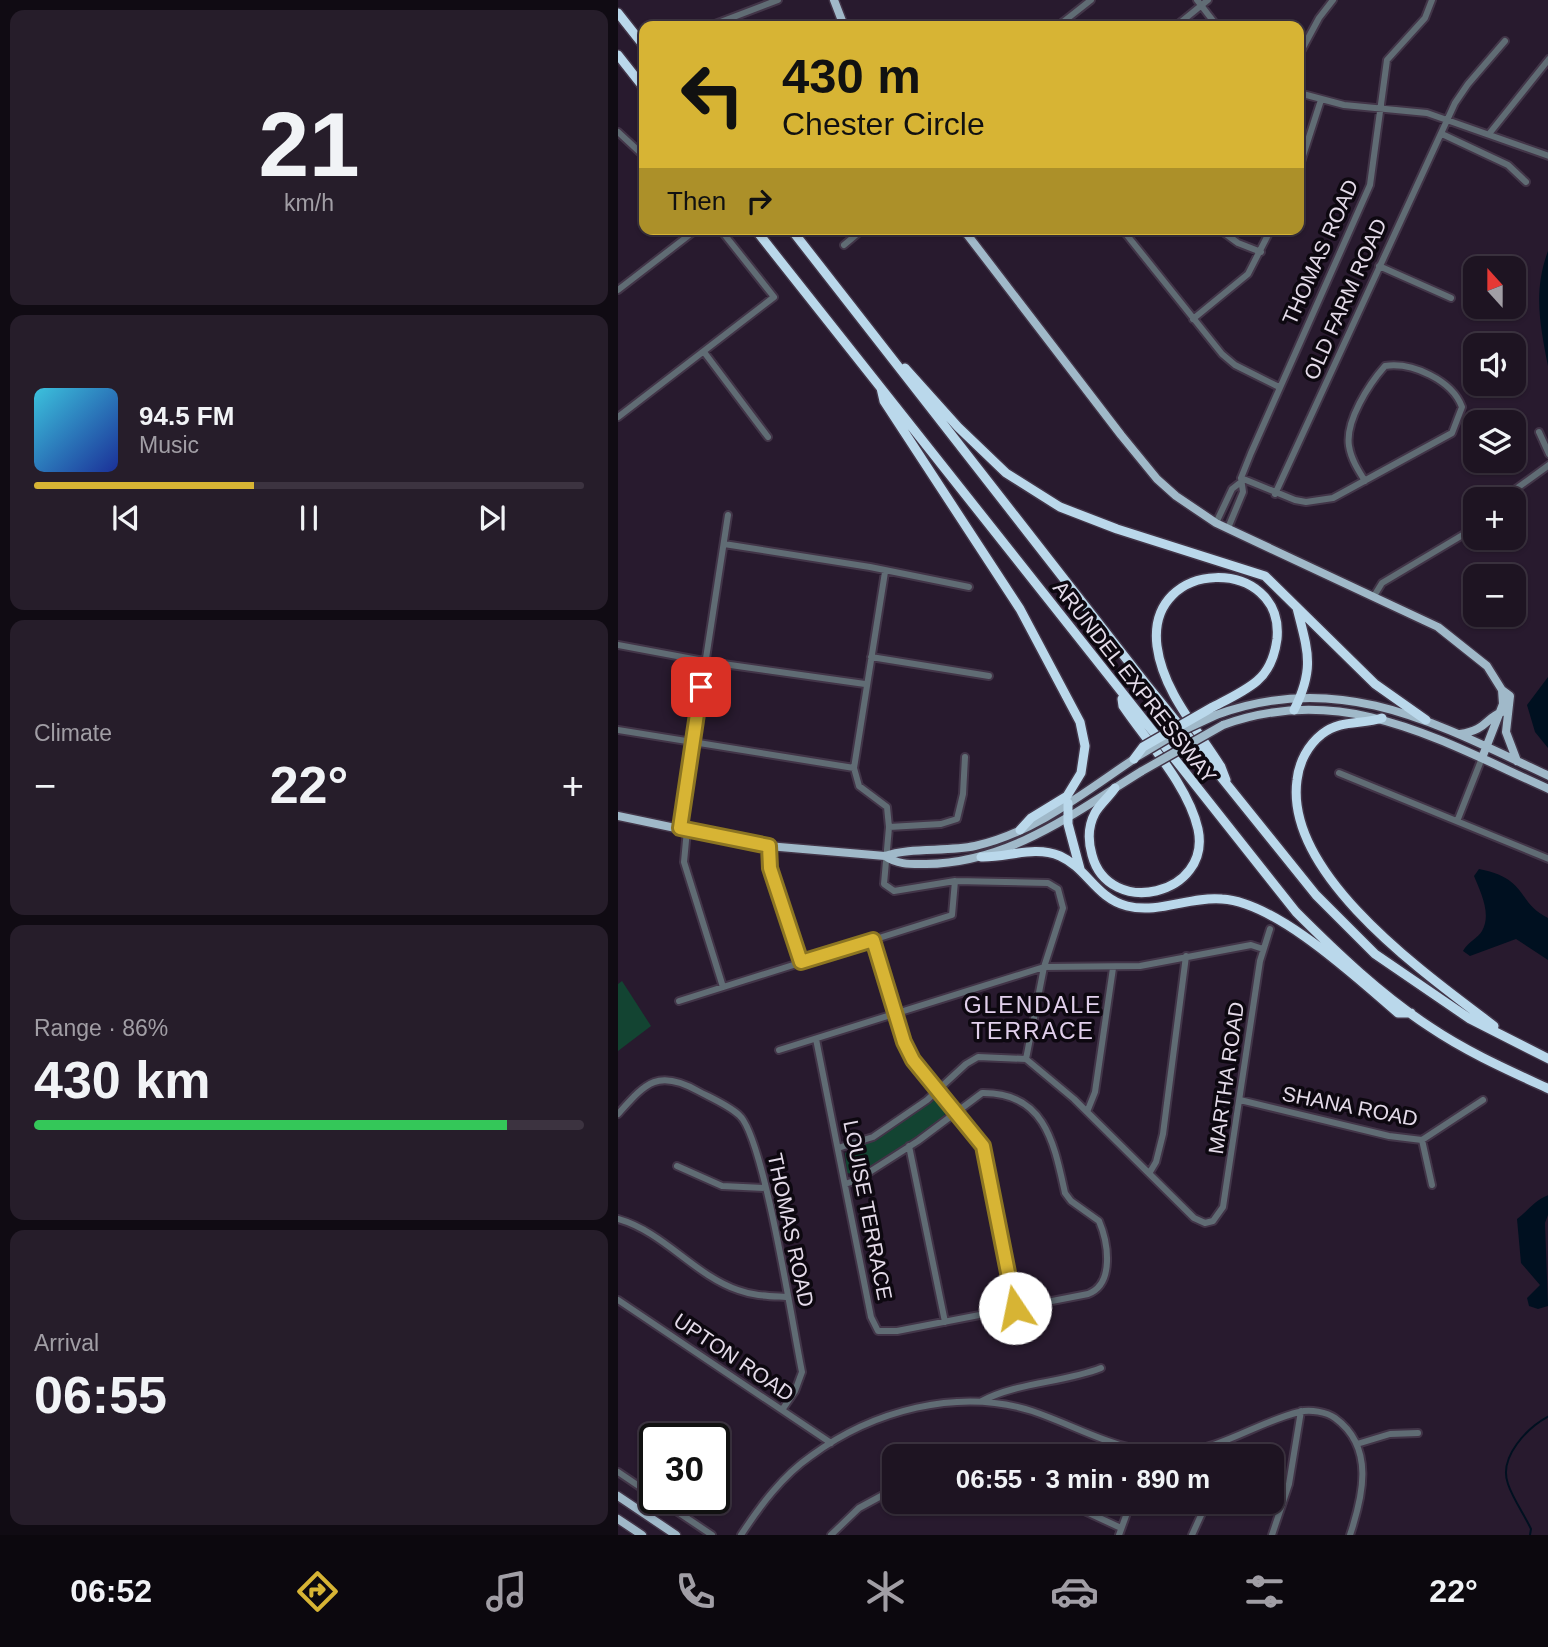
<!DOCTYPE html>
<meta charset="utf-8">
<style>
body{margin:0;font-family:Helvetica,sans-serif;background:#261d2a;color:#f1f3f6;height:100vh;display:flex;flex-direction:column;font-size:26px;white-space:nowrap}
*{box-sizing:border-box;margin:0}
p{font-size:23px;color:#a19ea5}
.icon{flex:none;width:38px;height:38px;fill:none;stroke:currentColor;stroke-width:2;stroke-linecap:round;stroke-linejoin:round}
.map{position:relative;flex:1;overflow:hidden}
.panel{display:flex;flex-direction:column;gap:10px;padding:10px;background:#100b13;width:618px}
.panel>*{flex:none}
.banner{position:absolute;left:21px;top:21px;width:665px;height:214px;border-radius:14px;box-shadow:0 2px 5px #0004,0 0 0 2px #3c3340;background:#d7b434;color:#111;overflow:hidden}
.needle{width:46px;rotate:339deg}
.fabs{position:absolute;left:845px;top:256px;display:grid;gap:14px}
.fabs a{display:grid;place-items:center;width:63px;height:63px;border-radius:14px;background:#1e1422;box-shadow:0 2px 5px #0004,0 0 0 2px #3c3340;font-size:35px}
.speed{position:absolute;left:21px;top:1423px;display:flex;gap:14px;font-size:35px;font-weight:700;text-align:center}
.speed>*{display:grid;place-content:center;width:91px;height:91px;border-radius:50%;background:#1e1422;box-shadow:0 2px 5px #0004,0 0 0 2px #3c3340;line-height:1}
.speed .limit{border:4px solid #111;border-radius:10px;background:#fff;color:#111}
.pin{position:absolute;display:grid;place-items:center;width:60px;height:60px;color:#fff;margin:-30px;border-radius:14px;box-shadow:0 4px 10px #0006}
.me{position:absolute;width:77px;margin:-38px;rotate:349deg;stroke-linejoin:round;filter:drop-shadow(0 0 5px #0008)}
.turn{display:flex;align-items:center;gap:24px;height:147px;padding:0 28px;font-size:32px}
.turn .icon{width:91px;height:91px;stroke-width:2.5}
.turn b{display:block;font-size:49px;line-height:60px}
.then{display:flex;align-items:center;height:66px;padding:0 28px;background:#0003;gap:14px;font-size:26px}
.big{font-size:52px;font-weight:800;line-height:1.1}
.panel .tile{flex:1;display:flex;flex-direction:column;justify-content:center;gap:10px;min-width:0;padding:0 24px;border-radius:14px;background:#261d2a}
.panel .dial{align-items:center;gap:0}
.dial b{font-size:91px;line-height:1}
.song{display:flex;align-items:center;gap:21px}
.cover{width:84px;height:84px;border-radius:10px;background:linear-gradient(135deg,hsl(190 70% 55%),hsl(230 70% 35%))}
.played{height:7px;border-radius:4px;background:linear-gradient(90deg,#d7b434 40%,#3c3340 40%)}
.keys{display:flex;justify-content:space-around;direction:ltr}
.heat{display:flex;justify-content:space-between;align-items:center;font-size:38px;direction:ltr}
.charge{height:10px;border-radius:5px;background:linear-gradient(90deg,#34c759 86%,#3c3340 0)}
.trip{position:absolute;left:264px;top:1444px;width:402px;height:70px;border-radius:14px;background:#1e1422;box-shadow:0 2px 5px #0004,0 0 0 2px #3c3340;font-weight:800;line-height:70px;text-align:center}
.tab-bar{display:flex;height:112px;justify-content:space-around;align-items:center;background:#0c080e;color:#a19ea5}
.tab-bar .icon{width:49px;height:49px}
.tab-bar .selected{color:#d7b434}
.tab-bar b{font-size:32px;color:#f1f3f6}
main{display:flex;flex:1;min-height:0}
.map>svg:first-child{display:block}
.green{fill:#134432}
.water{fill:#001020}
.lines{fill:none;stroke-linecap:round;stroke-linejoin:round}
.stream{stroke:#001020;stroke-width:2}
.minor-casing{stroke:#423548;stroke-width:10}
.major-casing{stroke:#423548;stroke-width:11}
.highway-casing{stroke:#423548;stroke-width:12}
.minor{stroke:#606c74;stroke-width:6}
.major{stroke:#a0b9c9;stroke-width:8}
.highway{stroke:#bad8eb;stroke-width:9}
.major-bridge-casing{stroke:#423548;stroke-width:11;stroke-linecap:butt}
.highway-bridge-casing{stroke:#423548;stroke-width:12;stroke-linecap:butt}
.major-bridge{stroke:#a0b9c9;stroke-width:8}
.highway-bridge{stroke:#bad8eb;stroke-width:9}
.route-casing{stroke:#8c7522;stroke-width:18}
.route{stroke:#d7b434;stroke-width:12}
.labels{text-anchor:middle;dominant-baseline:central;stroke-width:7;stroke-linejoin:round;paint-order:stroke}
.street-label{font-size:21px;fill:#e4dbe9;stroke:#0d0810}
.neighbourhood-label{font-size:23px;letter-spacing:2px;fill:#e2d0ec;stroke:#0d0810}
</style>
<main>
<section class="panel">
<div class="tile dial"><b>21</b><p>km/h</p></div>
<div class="tile">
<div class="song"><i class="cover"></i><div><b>94.5 FM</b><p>Music</p></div></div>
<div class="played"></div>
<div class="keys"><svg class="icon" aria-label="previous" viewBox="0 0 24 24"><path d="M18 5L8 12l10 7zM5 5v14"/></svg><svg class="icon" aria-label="pause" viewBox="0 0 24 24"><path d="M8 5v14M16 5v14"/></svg><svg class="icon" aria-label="next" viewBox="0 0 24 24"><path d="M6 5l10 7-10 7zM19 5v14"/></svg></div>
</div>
<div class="tile"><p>Climate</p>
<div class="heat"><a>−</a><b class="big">22°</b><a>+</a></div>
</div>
<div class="tile"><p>Range · 86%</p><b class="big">430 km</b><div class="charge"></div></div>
<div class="tile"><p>Arrival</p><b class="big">06:55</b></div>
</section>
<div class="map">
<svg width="931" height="1535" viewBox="0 0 931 1535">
<rect width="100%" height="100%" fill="#281a2e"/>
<path class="green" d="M4,981l29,45 -33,25v-67z
M315,1097l14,13 -7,13 -81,52 -12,-2 -2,-20 28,-12z"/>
<path class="water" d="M930,251v115c-8,-41 -15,-75 0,-115z
M930,677v71l-13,-16 -8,-27z
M861,869c49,9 37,33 69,49v42l-32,-21 -46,17 -7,-5c5,-9 15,-13 19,-20 10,-17 -2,-40 -8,-55z
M931,1195l-1,20 -3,8 3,83 -10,3 -9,-3 -2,-8 13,-13 -19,-22 -4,-44c11,-8 19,-20 32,-24z"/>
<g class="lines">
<path class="stream" d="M912,1535l1,-6c-7,-15 -18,-30 -23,-45 -10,-27 20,-57 41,-68"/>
<defs>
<path id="minor" d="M579,0l20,26
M92,26l68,-26
M440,26l33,-26
M558,26l32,-26
M681,55l20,-37 14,-18
M681,93l45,12 83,8 122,43
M0,132l26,24
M824,134l66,31 18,17
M871,134l60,-75
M681,168l22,-68
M504,229l100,125 13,11 44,22
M601,229l19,14 23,9
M226,245l19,-16
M761,266l72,32
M0,290l79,-61
M575,319l55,-45 23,-45
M86,352l64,85
M0,417l156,-120 -54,-68
M921,432l10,22
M623,478l54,22 11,2 27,-4 119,-65 10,-26c-10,-27 -50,-45 -77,-41 -16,18 -40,55 -36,80 2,13 9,24 16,35
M657,494l180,-391 13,-19 37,-43
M884,499l47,-34
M598,523l16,-34 9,-7
M610,528l15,-36 -2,-14 10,-25 119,-268 17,-125 38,-42 7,-18
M106,544l146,23 99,20
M267,572l-31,196 5,18 28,21 2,20 -5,57 10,7 61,-10 93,2 10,6 5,19 -19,59 -18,92
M756,596l8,-13 94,-56
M0,645l91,17 156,22
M253,657l118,19
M0,730l236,38
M721,773l210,86
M840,819l24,-61
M271,827l52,-3 16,-5 6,-25 2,-37
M62,828l48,-313
M69,830l-3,32 39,125
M151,847l1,21 31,95
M255,940l31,102 9,18 70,85 32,163
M61,1001l273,-86 3,-34
M198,1039l55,278 7,14h19l191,-37c27,-10 20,-52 11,-73l-28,-20 -6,-8c-11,-50 -20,-101 -83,-100l-64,48 -61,39 -12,4
M161,1050l265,-83 96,-1 111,-21 12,4
M622,1100l149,36 33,4 61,-40
M469,1112l8,-20 18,-124
M0,1114c27,-30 39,-46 80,-23 13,7 30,14 41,24 25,21 54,214 63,257l-7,19 -13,19
M804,1140l10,45
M291,1146l36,176
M220,1148l35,-11 54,-37 39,-36 12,-7 48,2 48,40 120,119 11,5 8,-2 10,-14 37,-246 10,-32
M59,1166l45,20 44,2
M532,1172l6,-10 7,-28 23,-178
M0,1219c46,13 76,56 120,71 16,6 32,6 48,7
M0,1300l213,143
M364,1401c36,-19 81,-18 119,-33
M739,1444l33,-10 28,-1
M601,1456l2,-13
M0,1472l37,25
M39,1498l55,37
M447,1502l56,26
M123,1535c19,-29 41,-59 70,-79 61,-45 147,-69 221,-45 53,18 88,44 147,41 43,-3 79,-30 120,-40 11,-3 28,0 36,6 40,29 28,78 15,117
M213,1535l28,-27 35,-19
M501,1535l12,-33
M574,1535l15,-33
M654,1535l17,-51 12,-73"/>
<path id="major" d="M216,0l10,26
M345,229l158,206 36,44 19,17 40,27 222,104 49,39 15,24 1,14 -21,54
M884,690l8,6 -4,36 11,29
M598,715c124,-46 222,9 333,61
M605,725c121,-44 218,16 326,64
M842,734c27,-4 24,-15 42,-22
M0,816l138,29 129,11c25,-9 62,-4 90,-10 59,-13 110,-54 159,-87
M267,856c13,9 26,8 41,8 83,-1 148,-51 216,-93
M0,1496l58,39
M0,1519l24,16"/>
<path id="highway" d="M0,13l26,33
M0,55l26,33
M137,229l541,683c41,41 85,83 134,115 37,25 78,43 119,62
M173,229l355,455 170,211 59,59 95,65 79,40
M287,368l53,59 48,46 54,34 57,22 148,47 110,108 51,36
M263,388l3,13 136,208 60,113 5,24 -4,27 -14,23 -36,22 -11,12
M593,708c15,-8 33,-16 46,-27 12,-10 18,-27 20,-42 8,-83 -131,-83 -120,7 6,46 41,84 64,121l5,13
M676,710c21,-42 14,-58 3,-102
M764,718c-20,7 -41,1 -60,16 -14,11 -23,28 -25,46 -13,95 130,195 197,246
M497,788c-6,9 -15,16 -20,25 -7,13 -7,28 -3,42 17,64 120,40 106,-26 -10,-44 -50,-86 -75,-123l-1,-7
M450,803v21l12,45
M363,857c26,1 53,-12 79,-1 27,12 36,42 67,50 32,8 63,-10 95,-7 54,3 134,78 176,114h13"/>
</defs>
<use href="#minor" class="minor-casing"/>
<use href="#major" class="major-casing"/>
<use href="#highway" class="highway-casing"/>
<use href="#minor" class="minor"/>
<use href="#major" class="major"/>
<use href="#highway" class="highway"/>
<defs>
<path id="major-bridge" d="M520,756l37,-22 41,-19
M524,771l81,-46"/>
<path id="highway-bridge" d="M516,759l9,-12 68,-39"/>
</defs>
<use href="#major-bridge" class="major-bridge-casing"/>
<use href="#highway-bridge" class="highway-bridge-casing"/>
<use href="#major-bridge" class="major-bridge"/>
<use href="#highway-bridge" class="highway-bridge"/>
</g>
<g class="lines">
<defs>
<path id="route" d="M83,687l-21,141 89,18 1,22 31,94 72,-22 31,102 9,18 70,86 32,162"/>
</defs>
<use href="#route" class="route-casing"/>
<use href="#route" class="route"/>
</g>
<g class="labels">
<g class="street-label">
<text transform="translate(702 252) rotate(-66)">THOMAS ROAD</text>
<text transform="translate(727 299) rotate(-66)">OLD FARM ROAD</text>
<text transform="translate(517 682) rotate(52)">ARUNDEL EXPRESSWAY</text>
<text transform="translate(608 1078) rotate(-82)">MARTHA ROAD</text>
<text transform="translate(732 1106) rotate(11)">SHANA ROAD</text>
<text transform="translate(250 1210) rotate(79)">LOUISE TERRACE</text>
<text transform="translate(173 1230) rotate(78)">THOMAS ROAD</text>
<text transform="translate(116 1357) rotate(34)">UPTON ROAD</text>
</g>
<g class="neighbourhood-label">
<text x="415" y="1005">GLENDALE<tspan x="415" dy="26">TERRACE</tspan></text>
</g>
</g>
</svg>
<div class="fabs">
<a><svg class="needle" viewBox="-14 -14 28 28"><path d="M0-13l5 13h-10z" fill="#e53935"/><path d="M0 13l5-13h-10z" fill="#a19ea5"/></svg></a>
<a><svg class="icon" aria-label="sound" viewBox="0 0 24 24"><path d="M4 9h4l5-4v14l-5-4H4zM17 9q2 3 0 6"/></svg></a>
<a><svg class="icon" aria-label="layers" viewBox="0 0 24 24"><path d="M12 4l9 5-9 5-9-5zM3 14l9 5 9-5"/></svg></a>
<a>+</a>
<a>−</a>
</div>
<div class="speed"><div class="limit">30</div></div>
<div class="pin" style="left:83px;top:687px;background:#d93025"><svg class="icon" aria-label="arrive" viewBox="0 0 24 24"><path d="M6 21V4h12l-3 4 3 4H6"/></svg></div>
<svg class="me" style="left:397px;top:1308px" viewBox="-20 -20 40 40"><circle r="19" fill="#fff"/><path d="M0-13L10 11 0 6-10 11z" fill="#d7b434"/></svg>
<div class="trip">06:55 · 3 min · 890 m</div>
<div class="banner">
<div class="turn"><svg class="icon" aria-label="left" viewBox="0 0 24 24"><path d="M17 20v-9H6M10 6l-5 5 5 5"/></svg><div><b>430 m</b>Chester Circle</div></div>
<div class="then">Then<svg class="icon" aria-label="right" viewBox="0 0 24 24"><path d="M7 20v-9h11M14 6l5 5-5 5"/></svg></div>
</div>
</div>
</main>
<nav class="tab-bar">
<b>06:52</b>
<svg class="icon selected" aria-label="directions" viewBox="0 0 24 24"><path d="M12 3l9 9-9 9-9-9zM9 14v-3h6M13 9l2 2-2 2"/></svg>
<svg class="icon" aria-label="music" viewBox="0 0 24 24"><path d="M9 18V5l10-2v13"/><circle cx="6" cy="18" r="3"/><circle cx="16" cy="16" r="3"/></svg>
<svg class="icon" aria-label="phone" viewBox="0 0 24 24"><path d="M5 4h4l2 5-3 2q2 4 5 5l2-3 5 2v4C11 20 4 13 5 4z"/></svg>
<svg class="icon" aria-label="climate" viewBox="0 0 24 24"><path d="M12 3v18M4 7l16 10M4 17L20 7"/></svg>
<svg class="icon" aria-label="car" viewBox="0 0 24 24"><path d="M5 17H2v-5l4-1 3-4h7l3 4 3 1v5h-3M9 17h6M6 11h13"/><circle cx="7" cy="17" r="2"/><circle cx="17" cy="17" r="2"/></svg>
<svg class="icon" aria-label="filters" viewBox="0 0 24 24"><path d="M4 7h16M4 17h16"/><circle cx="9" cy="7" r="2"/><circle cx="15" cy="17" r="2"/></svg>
<b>22°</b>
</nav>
